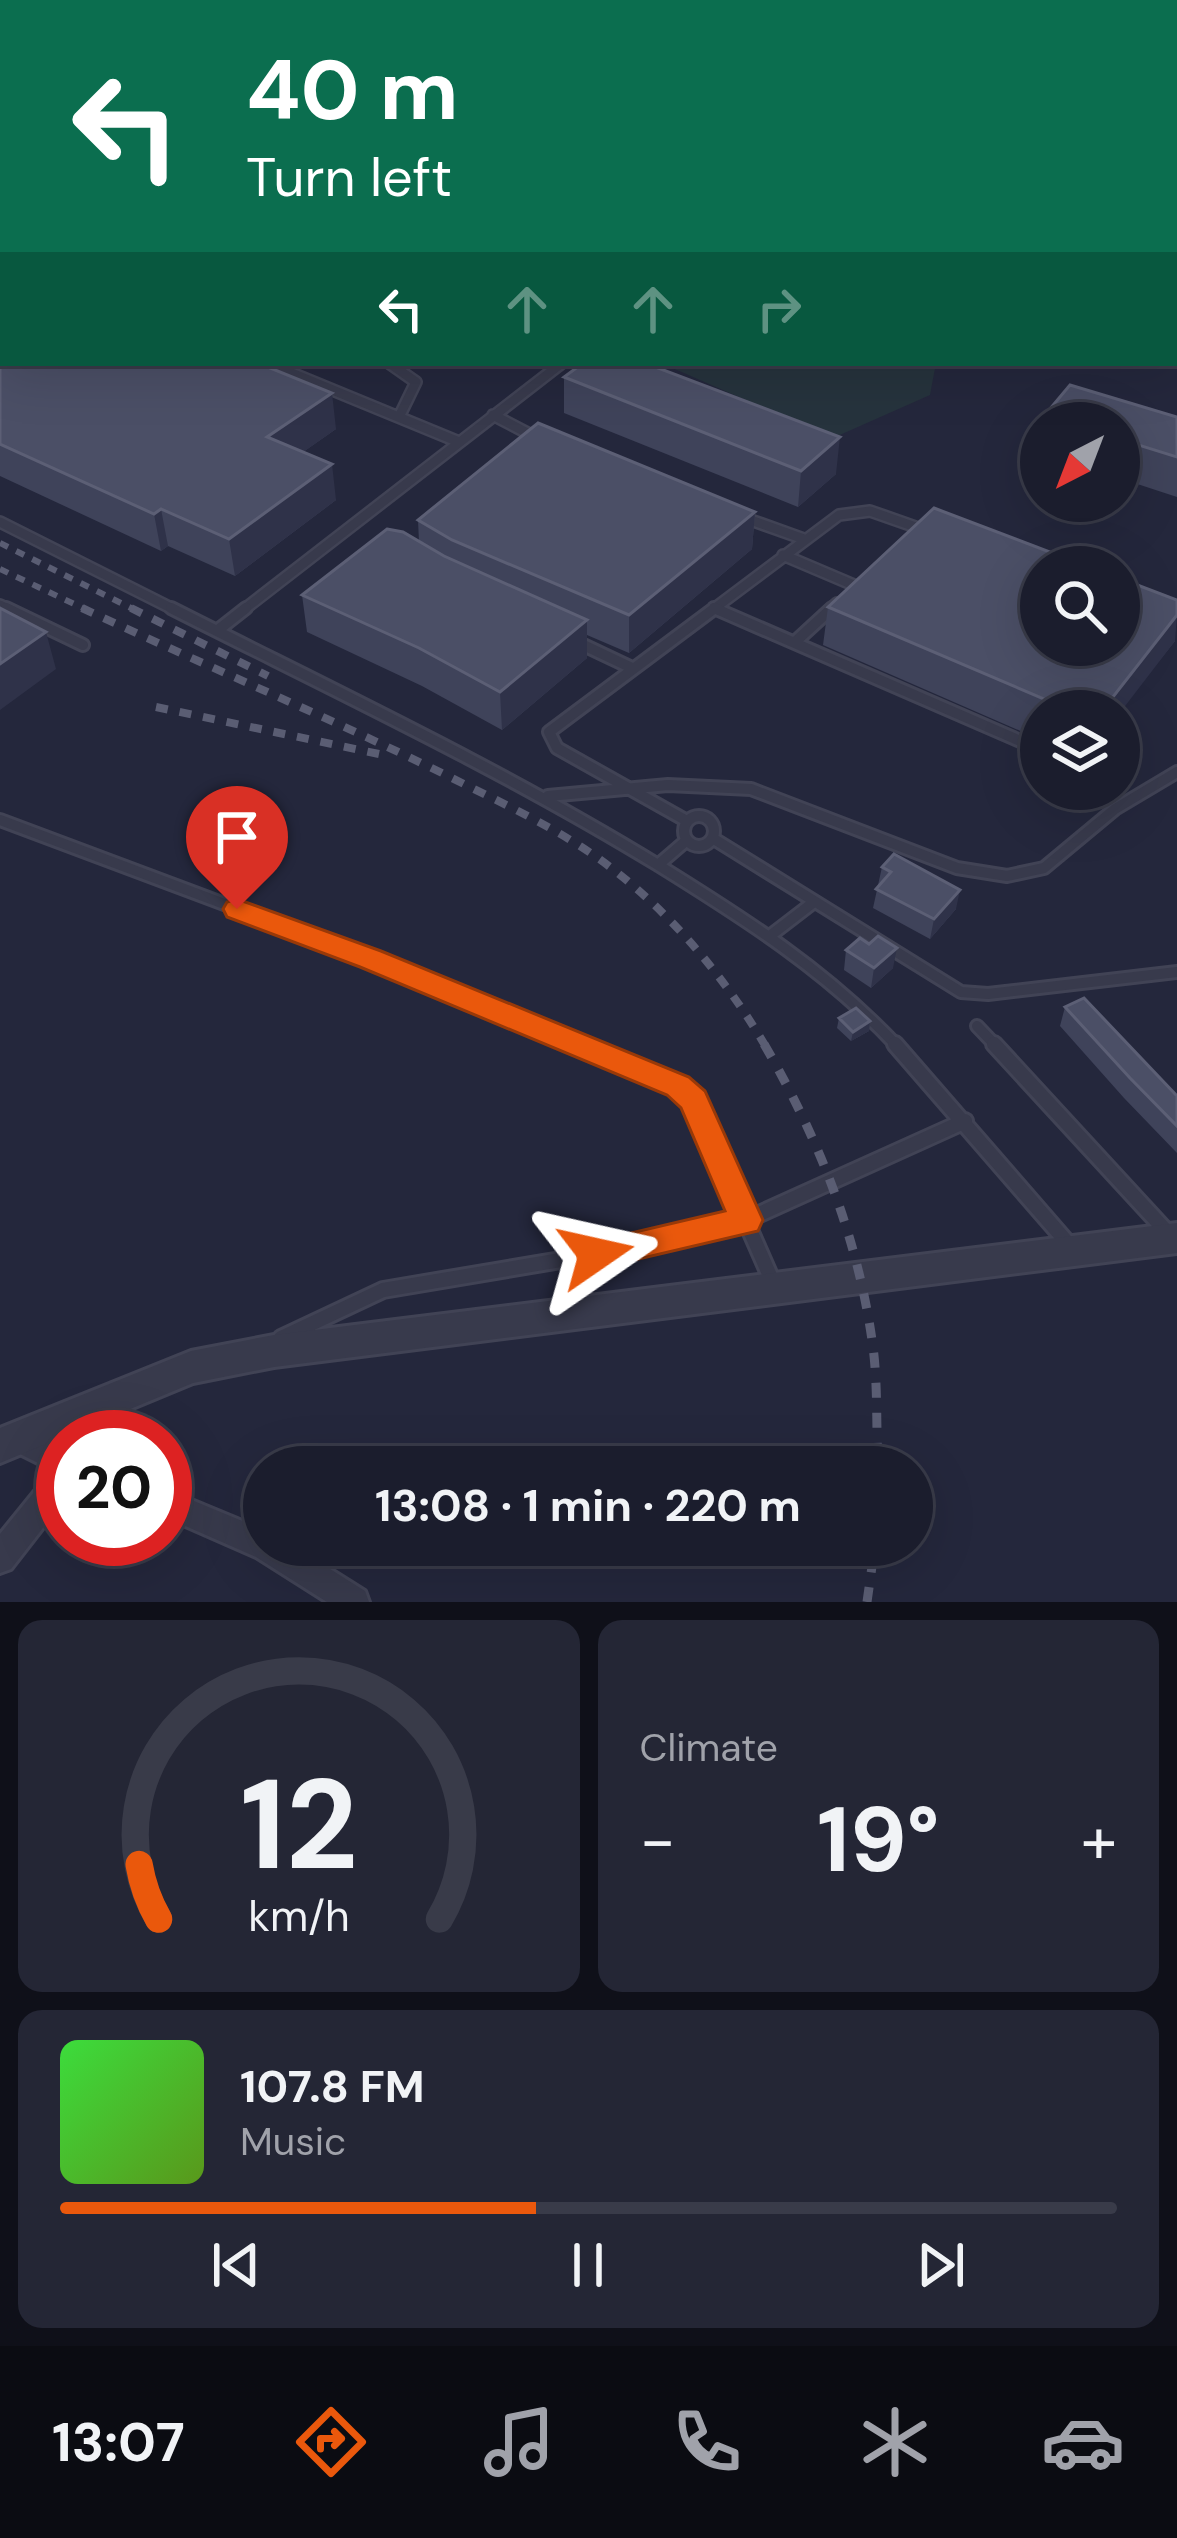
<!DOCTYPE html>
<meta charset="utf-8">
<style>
body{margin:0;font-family:"DM Sans",sans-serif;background:#242635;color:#f1f3f6;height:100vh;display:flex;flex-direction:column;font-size:45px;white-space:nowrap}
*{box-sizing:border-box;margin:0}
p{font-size:39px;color:#a0a2aa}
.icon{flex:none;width:66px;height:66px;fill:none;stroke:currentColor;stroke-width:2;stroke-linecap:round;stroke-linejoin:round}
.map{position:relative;height:1602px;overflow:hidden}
.details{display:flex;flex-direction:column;gap:18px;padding:18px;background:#0f1019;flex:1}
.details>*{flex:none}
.guide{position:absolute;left:0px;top:0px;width:1179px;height:366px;box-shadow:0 12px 48px #0002,0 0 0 3px #393b49;background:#0b6e4f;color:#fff;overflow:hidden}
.needle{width:78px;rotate:222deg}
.controls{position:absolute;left:1020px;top:402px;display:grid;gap:24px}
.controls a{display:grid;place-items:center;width:120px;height:120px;border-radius:50%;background:#1b1d2d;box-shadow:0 12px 48px #0002,0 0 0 3px #393b49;font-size:60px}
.speed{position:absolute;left:36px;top:1410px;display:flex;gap:24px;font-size:60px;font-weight:700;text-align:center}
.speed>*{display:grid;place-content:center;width:156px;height:156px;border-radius:50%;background:#1b1d2d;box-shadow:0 12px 48px #0002,0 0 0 3px #393b49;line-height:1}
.speed .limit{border:18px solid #d22;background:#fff;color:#111}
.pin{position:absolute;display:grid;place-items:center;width:102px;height:102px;color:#fff;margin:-123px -51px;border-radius:50% 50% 50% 0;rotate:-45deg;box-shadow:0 0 12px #0007}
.pin .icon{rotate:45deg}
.me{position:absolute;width:132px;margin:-66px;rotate:79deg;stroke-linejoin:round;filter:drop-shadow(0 0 9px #0008)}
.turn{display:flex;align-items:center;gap:42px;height:252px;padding:0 48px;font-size:54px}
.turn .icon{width:156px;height:156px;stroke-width:2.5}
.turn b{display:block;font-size:84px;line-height:102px}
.lanes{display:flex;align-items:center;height:114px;padding:0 48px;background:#0003;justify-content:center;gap:60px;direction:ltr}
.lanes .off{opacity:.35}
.big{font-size:90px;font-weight:700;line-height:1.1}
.details .widget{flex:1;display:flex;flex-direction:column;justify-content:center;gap:18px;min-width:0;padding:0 42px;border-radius:24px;background:#242635}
.details .dial{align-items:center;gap:0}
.dial svg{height:312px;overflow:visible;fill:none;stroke:#393b49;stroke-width:7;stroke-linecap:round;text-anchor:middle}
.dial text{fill:#f1f3f6;stroke:none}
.song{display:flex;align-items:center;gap:36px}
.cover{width:144px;height:144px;border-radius:18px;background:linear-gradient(135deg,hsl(120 70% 55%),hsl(90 70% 35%))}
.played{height:12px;border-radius:6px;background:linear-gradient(90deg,#ea580c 45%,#393b49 45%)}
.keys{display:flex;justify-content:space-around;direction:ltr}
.heat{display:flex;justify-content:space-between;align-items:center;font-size:66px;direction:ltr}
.details .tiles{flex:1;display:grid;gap:18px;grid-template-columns:1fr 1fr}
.widget:last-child{grid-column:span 2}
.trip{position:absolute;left:243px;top:1446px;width:690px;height:120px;border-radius:60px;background:#1b1d2d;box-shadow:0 12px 48px #0002,0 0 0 3px #393b49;font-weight:700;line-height:120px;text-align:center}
.tab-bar{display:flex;height:192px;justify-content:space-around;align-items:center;background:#0b0c12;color:#a0a2aa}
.tab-bar .icon{width:84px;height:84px}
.tab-bar .current{color:#ea580c}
.tab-bar b{font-size:54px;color:#f1f3f6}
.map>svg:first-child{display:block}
.green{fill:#26333d}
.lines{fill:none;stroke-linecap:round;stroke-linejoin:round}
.service-far2-casing{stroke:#414355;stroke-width:14}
.service-far1-casing{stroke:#414355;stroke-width:16}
.service-casing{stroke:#414355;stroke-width:20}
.minor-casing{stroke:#414355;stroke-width:6}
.tertiary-casing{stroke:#414355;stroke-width:6}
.service-far2{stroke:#383a4c;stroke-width:9}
.service-far1{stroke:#383a4c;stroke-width:10}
.service{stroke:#383a4c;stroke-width:14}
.minor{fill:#383a4c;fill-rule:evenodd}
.tertiary{fill:#383a4c;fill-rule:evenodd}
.rail-far2{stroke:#5a5d73;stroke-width:6;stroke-dasharray:9 9;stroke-linecap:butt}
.rail-far1{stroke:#5a5d73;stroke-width:8;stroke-dasharray:12 12;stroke-linecap:butt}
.rail{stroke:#5a5d73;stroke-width:9;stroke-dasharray:15 15;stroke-linecap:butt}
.wall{fill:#3f435a}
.shaded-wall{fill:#2f3249}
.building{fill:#4b4f66;stroke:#5c5f75;stroke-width:3}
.route{fill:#ea580c;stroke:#983908;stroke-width:3}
</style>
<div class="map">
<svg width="1177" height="1602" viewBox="0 0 1177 1602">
<rect width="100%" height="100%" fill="#24273c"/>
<path class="green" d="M661,363h275l-6,32 -97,43z"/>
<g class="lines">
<defs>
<path id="service-far2" d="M267,363l192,79
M389,363l27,19 -17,35
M493,415l44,23
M745,518l59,21
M0,522l177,89
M783,555l73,31
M0,605l13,6
M714,608l7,3
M242,611l320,-248
M711,611l128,-96 31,-4 57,20
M828,611l9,-8"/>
<path id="service-far1" d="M6,608l77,37
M171,608c164,83 330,161 487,257 87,54 169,106 240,182
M714,608l327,142
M218,630l28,-22
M575,641l57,27
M795,642l37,-34
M548,796l120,-11 83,4 206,79 50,8 37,-8 71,-59 62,-37
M684 831a15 15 0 1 1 30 0a15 15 0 1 1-30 0Z
M0,820l371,139 213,88
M687,821l-130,-73 -8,-16 166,-124
M714,839l247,153 27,2 189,-22
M658,865l29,-25
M771,935l43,-33
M977,1026l20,21"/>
<path id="service" d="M577,1044l101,42 15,14 81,185
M895,1044l177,204
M994,1044l173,188
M281,1338l102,-48 249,-42 114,-28 219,-99"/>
<path id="minor" d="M110,1387l10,4 4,9 -19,37h-29l24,-46z
M18,1425l45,20v57l-52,67 -11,4v-39l52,-64 -44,-22 -4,-10 4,-10z
M165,1489l99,41v15h28l73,46 4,11h-42l-71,-45 -91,-40z"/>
<path id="tertiary" d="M1177,1223v30l-903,114 -81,16 -193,80v-35l191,-77 83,-16z"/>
</defs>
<use href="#service-far2" class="service-far2-casing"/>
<use href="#service-far1" class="service-far1-casing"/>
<use href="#service" class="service-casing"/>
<use href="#minor" class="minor-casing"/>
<use href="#tertiary" class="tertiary-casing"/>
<use href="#service-far2" class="service-far2"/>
<use href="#service-far1" class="service-far1"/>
<use href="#service" class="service"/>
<use href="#minor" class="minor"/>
<use href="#tertiary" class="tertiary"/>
<path class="rail-far2" d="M0,543l137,68
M0,569l89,42"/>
<path class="rail-far1" d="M82,608c120,56 241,107 360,165 57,29 117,55 168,94 62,47 117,113 156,180
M131,608l137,68
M156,707l223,47"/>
<path class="rail" d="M764,1044c55,95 94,193 109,303 5,39 3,80 5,120
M867,1602l8,-57"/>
</g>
<path class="wall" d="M321,0h70l3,3h-71z
M0,349l336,80 -33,23 33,48 -101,76 -67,-30 -7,5 -161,-75z
M564,377l272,97 -38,33 -234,-94z
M1044,416l133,1v80l-58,-19v-55h-76z
M1041,431v22l-4,-1z
M755,512l-3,37 -123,104 -42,-18v23l-85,72 -80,-44 -115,-54 -5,-37 117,-53 -1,-22z
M828,607l347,34 -56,70h-78v29l-218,-95z
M882,867l74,42 -26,30 -57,-31z
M846,950l47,18 -22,20 -27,-18z
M1065,1007l112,89v57l-53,-55 -64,-72z
M839,1018l31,3 -1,10 -18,10 -14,-13z"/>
<path class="shaded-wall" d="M3,22v32h-3v-31z
M3,245v35h-3v-34z
M332,393l4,36 -64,45 -5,-37z
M840,437l-4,37 -38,33 3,-36z
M332,464l4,36 -101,76 -6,-37z
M161,509l7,37 -7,5 -7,-37z
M755,512l-3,37 -123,104v-38z
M1177,615l-2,26 -56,73v-3h-17z
M587,620v38l-85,72 -2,-38z
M46,632l10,37 -56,41v-46z
M960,890l-4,19 -26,30 4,-20z
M897,948l-4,20 -22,20 3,-20z
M870,1021l-1,10 -18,10 2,-9z"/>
<path class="building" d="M31,0h157l1,3h-184z
M338,0h53l3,3h-54z
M3,3v19l-3,1v-19z
M1176,180l1,1v67l-1,-1z
M3,217v28l-3,1v-28z
M3,348v15h255l74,30 -65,44 65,27 -103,75 -68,-30 -7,5 -154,-70v-95z
M583,363h62l195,74 -39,34 -237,-94z
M1070,385l107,32v40l-58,-18v-16h-52l-23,-7z
M538,423l217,89 -126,103 -177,-75 -34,-20z
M934,508l155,59h-48v78h78v-67l58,22v15l-75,96h-30l-244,-104z
M387,529l16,3 41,24 143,64 -87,72 -81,-44 -117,-53z
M0,608l46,24 -46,32z
M894,854l66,36 -26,29 -58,-30 15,-17 -9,-5z
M878,936l19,12 -23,20 -28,-18 14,-12 9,6z
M1084,998l93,98v30l-47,-48 -65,-71z
M856,1008l14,13 -17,11 -14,-14z"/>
<path class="route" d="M237,899l144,52 308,126 16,14 58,129 -5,11 -162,38 -12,-4 -5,-11 5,-10 141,-33 -44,-103 -14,-13 -307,-128 -133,-50 -4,-8 4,-7z"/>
</svg>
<div class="controls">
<a><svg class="needle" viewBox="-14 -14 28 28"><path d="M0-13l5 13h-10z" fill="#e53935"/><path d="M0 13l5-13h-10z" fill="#a0a2aa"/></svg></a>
<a><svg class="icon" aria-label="search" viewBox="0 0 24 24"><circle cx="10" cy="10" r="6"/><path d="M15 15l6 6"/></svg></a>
<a><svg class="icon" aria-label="layers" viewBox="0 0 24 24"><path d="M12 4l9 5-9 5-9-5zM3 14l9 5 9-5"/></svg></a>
</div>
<div class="speed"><div class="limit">20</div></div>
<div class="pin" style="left:237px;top:909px;background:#d93025"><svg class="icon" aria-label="arrive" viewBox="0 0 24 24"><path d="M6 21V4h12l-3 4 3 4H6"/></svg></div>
<svg class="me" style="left:596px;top:1254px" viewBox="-20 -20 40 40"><path d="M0-17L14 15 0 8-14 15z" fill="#ea580c" stroke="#fff" stroke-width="4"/></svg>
<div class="trip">13:08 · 1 min · 220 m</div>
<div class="guide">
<div class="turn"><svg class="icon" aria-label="left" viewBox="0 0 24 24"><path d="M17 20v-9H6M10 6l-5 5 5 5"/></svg><div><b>40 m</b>Turn left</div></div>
<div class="lanes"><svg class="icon" aria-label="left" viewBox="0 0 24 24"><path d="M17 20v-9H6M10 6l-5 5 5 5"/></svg><svg class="icon off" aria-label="ahead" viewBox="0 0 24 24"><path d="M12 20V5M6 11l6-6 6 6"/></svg><svg class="icon off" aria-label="ahead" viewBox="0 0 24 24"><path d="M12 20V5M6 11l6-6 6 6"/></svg><svg class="icon off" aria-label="right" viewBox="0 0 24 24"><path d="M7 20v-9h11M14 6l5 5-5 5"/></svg></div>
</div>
</div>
<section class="details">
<div class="tiles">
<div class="widget dial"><svg viewBox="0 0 100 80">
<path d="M14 69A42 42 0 1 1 86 69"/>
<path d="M14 69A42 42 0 0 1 9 55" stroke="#ea580c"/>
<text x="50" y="56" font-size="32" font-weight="700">12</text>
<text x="50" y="72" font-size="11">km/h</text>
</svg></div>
<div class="widget"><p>Climate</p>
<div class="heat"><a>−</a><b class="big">19°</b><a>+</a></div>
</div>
<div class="widget">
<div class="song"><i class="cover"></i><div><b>107.8 FM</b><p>Music</p></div></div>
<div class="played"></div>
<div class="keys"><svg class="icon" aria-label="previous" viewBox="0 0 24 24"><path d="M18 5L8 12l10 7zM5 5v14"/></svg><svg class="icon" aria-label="pause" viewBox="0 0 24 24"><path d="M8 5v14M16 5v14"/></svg><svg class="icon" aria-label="next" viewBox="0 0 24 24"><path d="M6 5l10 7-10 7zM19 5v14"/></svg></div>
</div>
</div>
</section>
<nav class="tab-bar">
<b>13:07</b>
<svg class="icon current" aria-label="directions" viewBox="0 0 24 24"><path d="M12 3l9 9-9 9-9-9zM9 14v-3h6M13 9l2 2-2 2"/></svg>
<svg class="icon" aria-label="music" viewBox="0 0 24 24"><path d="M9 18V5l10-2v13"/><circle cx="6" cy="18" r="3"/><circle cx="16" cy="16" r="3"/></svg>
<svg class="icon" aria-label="phone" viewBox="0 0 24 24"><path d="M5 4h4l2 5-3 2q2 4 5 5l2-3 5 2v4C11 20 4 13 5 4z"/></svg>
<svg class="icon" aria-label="climate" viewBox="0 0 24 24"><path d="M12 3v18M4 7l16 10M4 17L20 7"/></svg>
<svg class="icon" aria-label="car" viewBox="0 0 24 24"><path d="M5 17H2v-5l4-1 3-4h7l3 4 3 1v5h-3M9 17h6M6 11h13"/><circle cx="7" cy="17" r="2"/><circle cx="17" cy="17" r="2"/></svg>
</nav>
